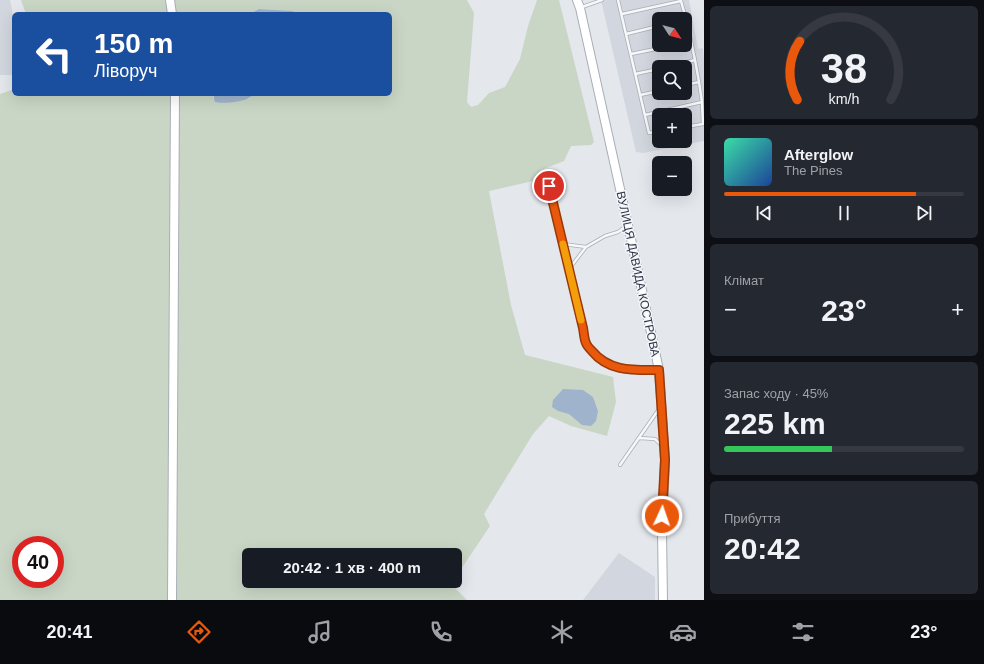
<!DOCTYPE html>
<html lang="uk">
<meta charset="utf-8">
<style>
body{margin:0;font-family:Arial,sans-serif;background:#242831;color:#f1f3f6;height:100vh;display:flex;flex-direction:column;font-size:15px;white-space:nowrap}
*{box-sizing:border-box;margin:0}
p{font-size:13px;color:#9ea1a6}
.icon{flex:none;width:22px;height:22px;fill:none;stroke:currentColor;stroke-width:2;stroke-linecap:round;stroke-linejoin:round}
.map{position:relative;flex:1;overflow:hidden}
.side{display:flex;flex-direction:column;gap:6px;padding:6px;background:#0d0f14;width:280px}
.side>*{flex:none}
.banner{position:absolute;left:12px;top:12px;width:380px;height:84px;border-radius:6px;box-shadow:0 4px 16px #0002;background:#1a4fa0;color:#fff;overflow:hidden}
.needle{width:26px;rotate:126deg}
.fabs{position:absolute;left:652px;top:12px;display:grid;gap:8px}
.fabs a{display:grid;place-items:center;width:40px;height:40px;border-radius:6px;background:#171b24;box-shadow:0 4px 16px #0002;font-size:20px}
.speed{position:absolute;left:12px;top:536px;display:flex;gap:8px;font-size:20px;font-weight:700;text-align:center}
.speed>*{display:grid;place-content:center;width:52px;height:52px;border-radius:50%;background:#171b24;box-shadow:0 4px 16px #0002;line-height:1}
.speed .limit{border:6px solid #d22;background:#fff;color:#111}
.pin{position:absolute;display:grid;place-items:center;width:34px;height:34px;color:#fff;margin:-17px;border:2px solid #fff;border-radius:50%;box-shadow:0 1px 4px #0007}
.me{position:absolute;width:44px;margin:-22px;rotate:3deg;stroke-linejoin:round;filter:drop-shadow(0 0 3px #0008)}
.turn{display:flex;align-items:center;gap:14px;height:84px;padding:0 16px;font-size:18px}
.turn .icon{width:52px;height:52px;stroke-width:2.5}
.turn b{display:block;font-size:28px;line-height:34px}
.big{font-size:30px;font-weight:700;line-height:1.1}
.side .widget{flex:1;display:flex;flex-direction:column;justify-content:center;gap:6px;min-width:0;padding:0 14px;border-radius:6px;background:#242831}
.side .dial{align-items:center;gap:0}
.dial svg{height:104px;overflow:visible;fill:none;stroke:#363941;stroke-width:7;stroke-linecap:round;text-anchor:middle}
.dial text{fill:#f1f3f6;stroke:none}
.song{display:flex;align-items:center;gap:12px}
.cover{width:48px;height:48px;border-radius:6px;background:linear-gradient(135deg,hsl(160 70% 55%),hsl(220 70% 35%))}
.played{height:4px;border-radius:2px;background:linear-gradient(90deg,#ea580c 80%,#363941 80%)}
.keys{display:flex;justify-content:space-around;direction:ltr}
.heat{display:flex;justify-content:space-between;align-items:center;font-size:22px;direction:ltr}
.charge{height:6px;border-radius:3px;background:linear-gradient(90deg,#34c759 45%,#363941 0)}
.trip{position:absolute;left:242px;top:548px;width:220px;height:40px;border-radius:6px;background:#171b24;box-shadow:0 4px 16px #0002;font-weight:700;line-height:40px;text-align:center}
.dock{display:flex;height:64px;justify-content:space-around;align-items:center;background:#090b0e;color:#9ea1a6}
.dock .icon{width:28px;height:28px}
.dock .active{color:#ea580c}
.dock b{font-size:18px;color:#f1f3f6}
main{display:flex;flex:1;min-height:0}
.map>svg:first-child{display:block}
.built{fill:#d2d6de;fill-rule:evenodd}
.green{fill:#c9d6c5;fill-rule:evenodd}
.water{fill:#9fb4cc}
.lines{fill:none;stroke-linecap:round;stroke-linejoin:round}
.lane-casing{stroke:#a9aeb7;stroke-width:4}
.street-casing{stroke:#a9aeb7;stroke-width:7}
.secondary-casing{stroke:#a9aeb7;stroke-width:10}
.lane{stroke:#f7f8fa;stroke-width:2.5}
.street{stroke:#f7f8fa;stroke-width:5.5}
.secondary{stroke:#fff;stroke-width:8}
.route-casing{stroke:#983908;stroke-width:10}
.route{stroke:#ea580c;stroke-width:7}
.slow{stroke:#f59e0b;stroke-width:7}
.labels{text-anchor:middle;dominant-baseline:central;stroke-width:3;stroke-linejoin:round;paint-order:stroke}
.street-label{font-size:12px;fill:#2b3445;stroke:#f4f6f9}
</style>
<main>
<div class="map">
<svg width="704" height="600" viewBox="0 0 704 600">
<rect width="100%" height="100%" fill="#e4e7ec"/>
<path class="built" d="M0,0h10l4,20v55h-14z
M601,0h88l9,49 5,-1 1,12v81l-61,12 -7,-1zM659,19h26v26h-26zM659,67h26v26h-26zM659,115h26v26h-26z
M619,553l36,24v23h-72z"/>
<path class="green" d="M21,0h446l7,13 -7,89 4,5 7,-2 11,-12 16,-6 15,-28 8,-33 9,-26h22l35,142 -3,3 -20,1 -7,15 -23,9 -4,10 -48,11 22,114 14,50 88,22 3,25 -9,34 -36,-10 -22,-10 -16,18 -49,80 6,12 -35,52v-23h-206v26h204l-2,3 16,16h-467v-506l14,-5v5h199v4l36,1 5,-5h136v-80h-87l-11,-3 -33,-2 -4,2 -3,3h-226zM21,545h34v34h-34z"/>
<path class="water" d="M259,9l33,2 11,3h-51l3,-3z
M213,94h41c-1,1 -3,3 -5,4 -7,4 -26,6 -34,4z
M563,389l20,1 10,7 5,14 -2,10 -5,5 -9,-1 -13,-11 -11,-3 -6,-4 1,-7z"/>
<g class="lines">
<defs>
<path id="lane" d="M618,0l31,133 10,-2
M582,7l20,-7
M622,14l59,-13 5,18
M686,19l5,22
M626,34l33,-8
M685,43l6,-2 4,19
M631,54l44,-9
M666,67l29,-7 4,22
M635,74l24,-5
M685,85l14,-3 3,20
M640,95l19,-4
M645,115l57,-13 1,22 -18,3
M563,244l23,3
M569,269l17,-22 19,-11 13,-4 8,-6
M639,438l16,1 7,7
M620,465l39,-56"/>
<path id="street" d="M549,186l37,157c4,6 8,12 14,17 16,12 40,10 59,10"/>
<path id="secondary" d="M170,0l2,14
M577,0l3,8 48,217 31,145 6,90 -3,72 1,68
M172,600l3,-506"/>
</defs>
<use href="#lane" class="lane-casing"/>
<use href="#street" class="street-casing"/>
<use href="#secondary" class="secondary-casing"/>
<use href="#lane" class="lane"/>
<use href="#street" class="street"/>
<use href="#secondary" class="secondary"/>
</g>
<g class="lines">
<defs>
<path id="route" d="M549,186l34,142c1,5 1,11 3,15 1,3 4,6 6,8 17,21 42,19 67,19l6,90 -3,56"/>
</defs>
<use href="#route" class="route-casing"/>
<use href="#route" class="route"/>
<path class="slow" d="M563,244l18,76"/>
</g>
<g class="labels">
<g class="street-label">
<text transform="translate(638 274) rotate(78)">ВУЛИЦЯ ДАВИДА КОСТРОВА</text>
</g>
</g>
</svg>
<div class="fabs">
<a><svg class="needle" viewBox="-14 -14 28 28"><path d="M0-13l5 13h-10z" fill="#e53935"/><path d="M0 13l5-13h-10z" fill="#9ea1a6"/></svg></a>
<a><svg class="icon" aria-label="search" viewBox="0 0 24 24"><circle cx="10" cy="10" r="6"/><path d="M15 15l6 6"/></svg></a>
<a>+</a>
<a>−</a>
</div>
<div class="speed"><div class="limit">40</div></div>
<div class="pin" style="left:549px;top:186px;background:#d93025"><svg class="icon" aria-label="arrive" viewBox="0 0 24 24"><path d="M6 21V4h12l-3 4 3 4H6"/></svg></div>
<svg class="me" style="left:662px;top:516px" viewBox="-20 -20 40 40"><circle r="17" fill="#ea580c" stroke="#fff" stroke-width="3"/><path d="M0-11L8 9 0 5-8 9z" fill="#fff"/></svg>
<div class="trip">20:42 · 1 хв · 400 m</div>
<div class="banner">
<div class="turn"><svg class="icon" aria-label="left" viewBox="0 0 24 24"><path d="M17 20v-9H6M10 6l-5 5 5 5"/></svg><div><b>150 m</b>Ліворуч</div></div>
</div>
</div>
<section class="side">
<div class="widget dial"><svg viewBox="0 0 100 80">
<path d="M14 69A42 42 0 1 1 86 69"/>
<path d="M14 69A42 42 0 0 1 16 24" stroke="#ea580c"/>
<text x="50" y="56" font-size="32" font-weight="700">38</text>
<text x="50" y="72" font-size="11">km/h</text>
</svg></div>
<div class="widget">
<div class="song"><i class="cover"></i><div><b>Afterglow</b><p>The Pines</p></div></div>
<div class="played"></div>
<div class="keys"><svg class="icon" aria-label="previous" viewBox="0 0 24 24"><path d="M18 5L8 12l10 7zM5 5v14"/></svg><svg class="icon" aria-label="pause" viewBox="0 0 24 24"><path d="M8 5v14M16 5v14"/></svg><svg class="icon" aria-label="next" viewBox="0 0 24 24"><path d="M6 5l10 7-10 7zM19 5v14"/></svg></div>
</div>
<div class="widget"><p>Клімат</p>
<div class="heat"><a>−</a><b class="big">23°</b><a>+</a></div>
</div>
<div class="widget"><p>Запас ходу · 45%</p><b class="big">225 km</b><div class="charge"></div></div>
<div class="widget"><p>Прибуття</p><b class="big">20:42</b></div>
</section>
</main>
<nav class="dock">
<b>20:41</b>
<svg class="icon active" aria-label="directions" viewBox="0 0 24 24"><path d="M12 3l9 9-9 9-9-9zM9 14v-3h6M13 9l2 2-2 2"/></svg>
<svg class="icon" aria-label="music" viewBox="0 0 24 24"><path d="M9 18V5l10-2v13"/><circle cx="6" cy="18" r="3"/><circle cx="16" cy="16" r="3"/></svg>
<svg class="icon" aria-label="phone" viewBox="0 0 24 24"><path d="M5 4h4l2 5-3 2q2 4 5 5l2-3 5 2v4C11 20 4 13 5 4z"/></svg>
<svg class="icon" aria-label="climate" viewBox="0 0 24 24"><path d="M12 3v18M4 7l16 10M4 17L20 7"/></svg>
<svg class="icon" aria-label="car" viewBox="0 0 24 24"><path d="M5 17H2v-5l4-1 3-4h7l3 4 3 1v5h-3M9 17h6M6 11h13"/><circle cx="7" cy="17" r="2"/><circle cx="17" cy="17" r="2"/></svg>
<svg class="icon" aria-label="filters" viewBox="0 0 24 24"><path d="M4 7h16M4 17h16"/><circle cx="9" cy="7" r="2"/><circle cx="15" cy="17" r="2"/></svg>
<b>23°</b>
</nav>
